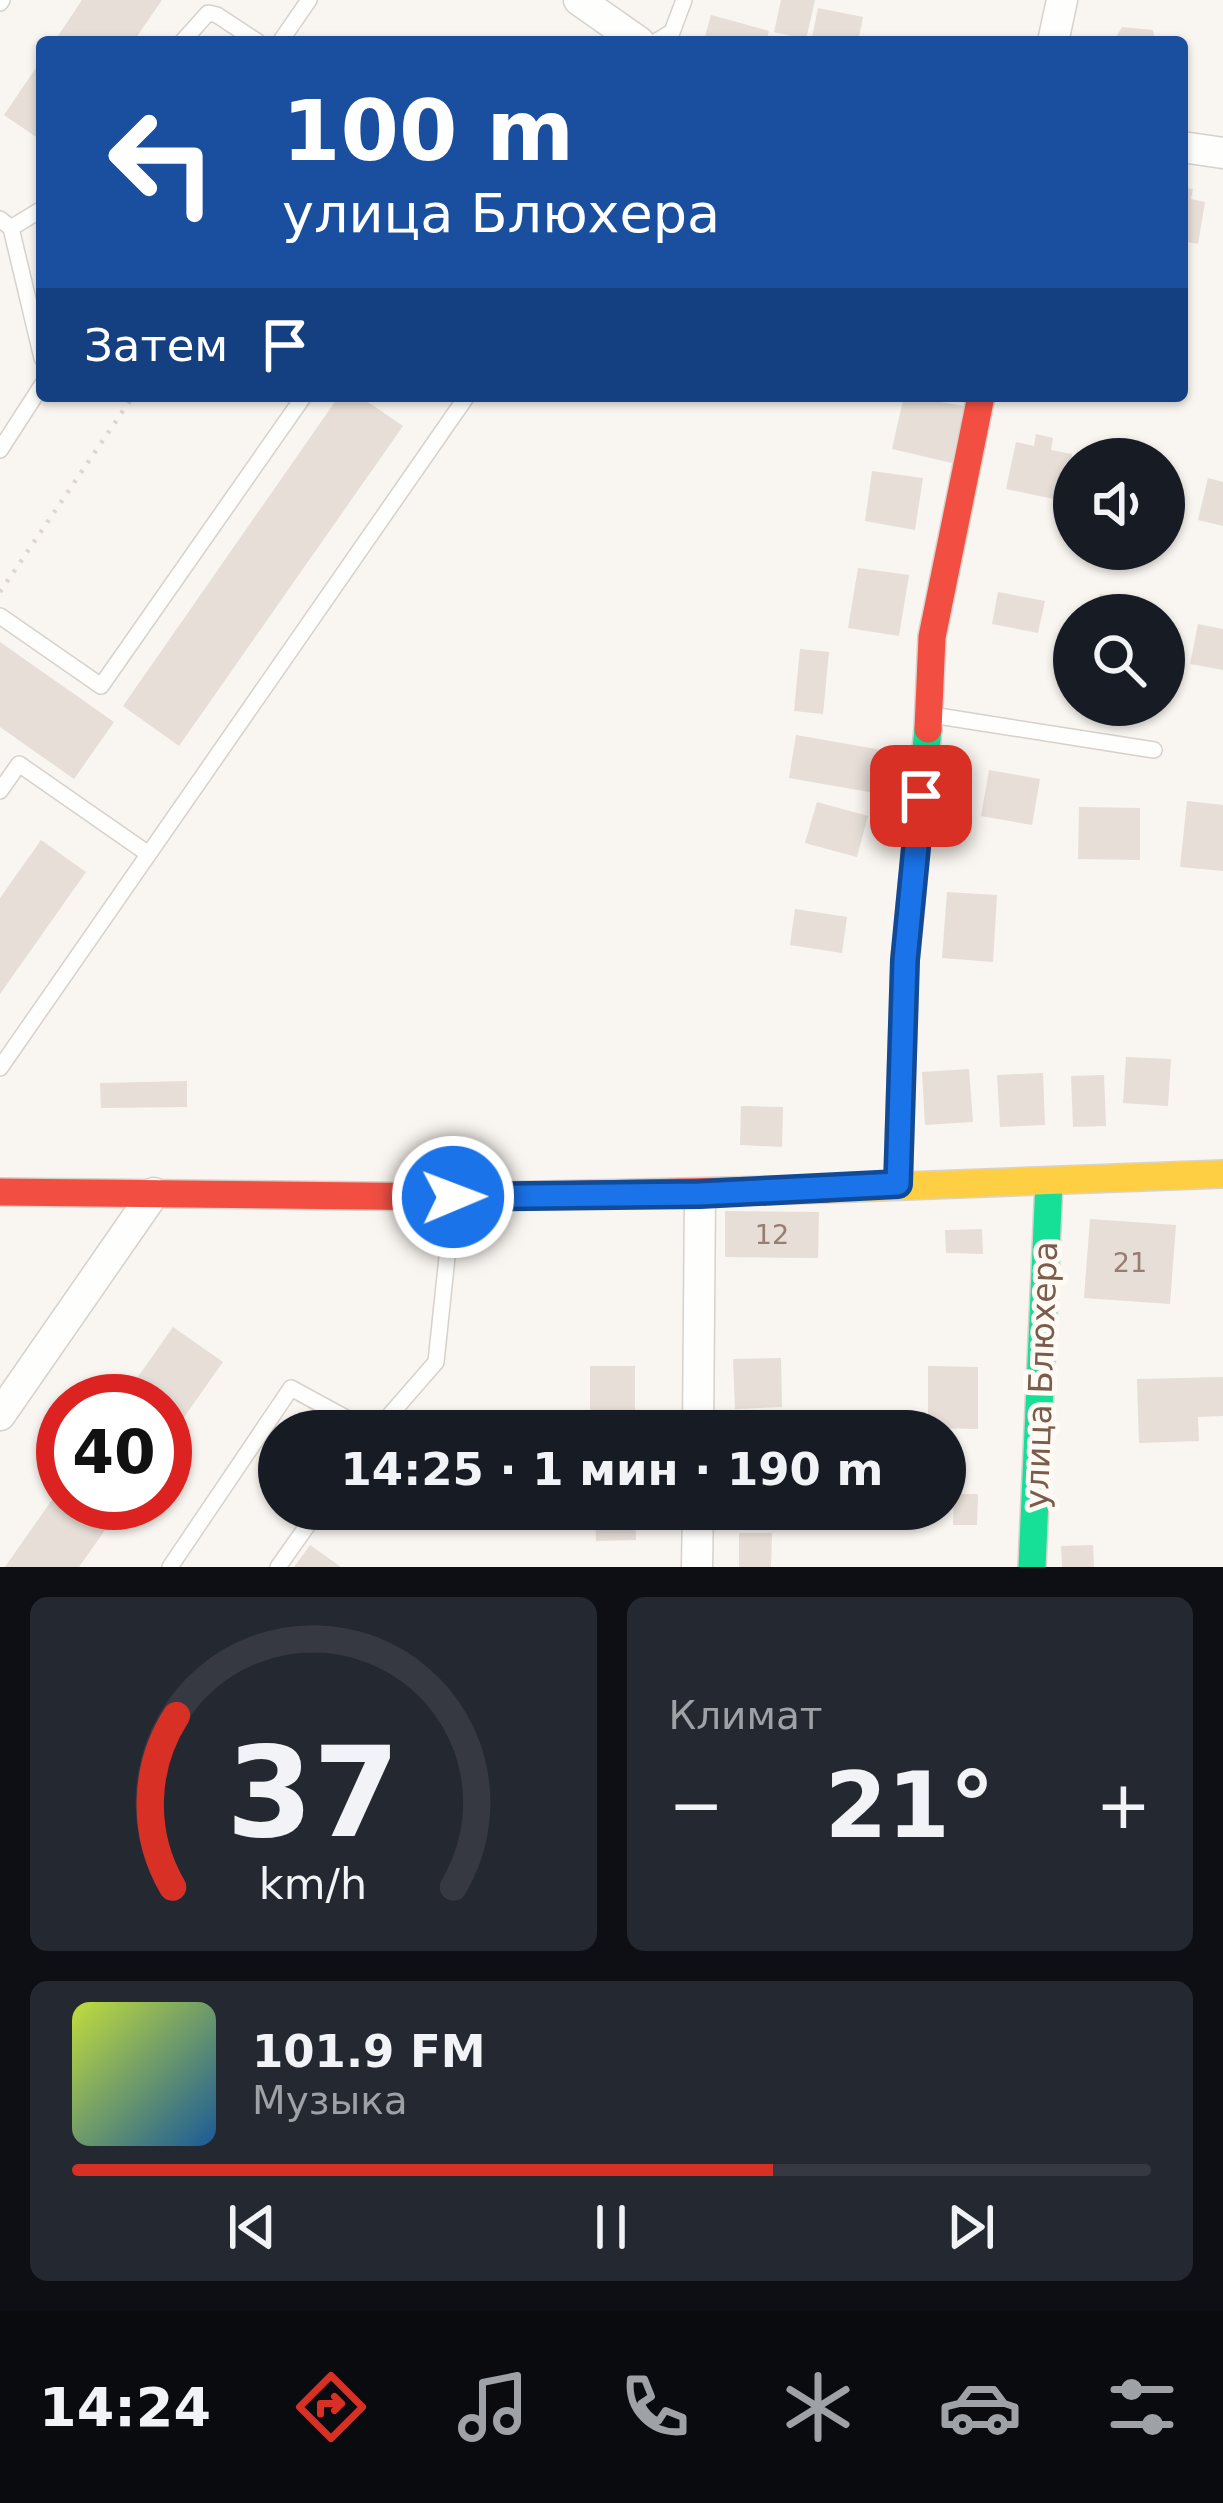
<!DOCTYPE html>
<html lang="ru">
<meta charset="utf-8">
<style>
body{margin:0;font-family:"DejaVu Sans",sans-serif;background:#242831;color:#f1f3f6;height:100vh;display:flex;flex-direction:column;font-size:45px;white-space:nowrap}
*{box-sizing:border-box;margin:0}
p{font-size:39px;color:#9ea1a6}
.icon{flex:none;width:66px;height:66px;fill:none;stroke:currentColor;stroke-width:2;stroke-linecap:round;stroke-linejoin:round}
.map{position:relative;height:1567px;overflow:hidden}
.details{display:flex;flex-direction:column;gap:30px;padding:30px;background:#0d0f14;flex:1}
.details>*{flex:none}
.hud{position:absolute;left:36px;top:36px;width:1152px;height:366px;border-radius:12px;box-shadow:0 3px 9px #0004;background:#1a4fa0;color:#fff;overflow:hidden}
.controls{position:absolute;left:1053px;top:438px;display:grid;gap:24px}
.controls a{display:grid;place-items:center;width:132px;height:132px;border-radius:50%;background:#171b24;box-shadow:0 3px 9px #0004;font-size:60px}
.speed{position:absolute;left:36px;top:1374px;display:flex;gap:24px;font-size:60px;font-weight:700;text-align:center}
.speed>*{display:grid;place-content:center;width:156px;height:156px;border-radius:50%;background:#171b24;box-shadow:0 3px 9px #0004;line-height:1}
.speed .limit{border:18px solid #d22;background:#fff;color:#111}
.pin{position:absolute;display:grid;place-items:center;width:102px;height:102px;color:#fff;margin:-51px;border-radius:24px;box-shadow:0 6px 18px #0006}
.me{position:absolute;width:132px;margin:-66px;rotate:89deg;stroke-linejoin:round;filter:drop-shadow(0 0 9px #0008)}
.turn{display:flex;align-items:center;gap:42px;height:252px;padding:0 48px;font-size:54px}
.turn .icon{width:156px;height:156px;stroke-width:2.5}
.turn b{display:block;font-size:84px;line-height:102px}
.then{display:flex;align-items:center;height:114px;padding:0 48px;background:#0003;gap:24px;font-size:45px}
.big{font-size:90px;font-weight:700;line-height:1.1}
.details .widget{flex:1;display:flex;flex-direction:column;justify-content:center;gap:18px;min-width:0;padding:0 42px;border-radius:18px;background:#242831}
.details .dial{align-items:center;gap:0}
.dial svg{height:312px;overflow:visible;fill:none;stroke:#363941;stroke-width:7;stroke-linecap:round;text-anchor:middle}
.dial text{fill:#f1f3f6;stroke:none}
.song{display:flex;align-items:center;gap:36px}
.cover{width:144px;height:144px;border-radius:18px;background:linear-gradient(135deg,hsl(70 70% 55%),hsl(210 70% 35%))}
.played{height:12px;border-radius:6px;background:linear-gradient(90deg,#d93025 65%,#363941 65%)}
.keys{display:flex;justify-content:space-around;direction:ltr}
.heat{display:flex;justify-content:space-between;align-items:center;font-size:66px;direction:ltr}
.details .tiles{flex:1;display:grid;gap:30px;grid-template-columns:1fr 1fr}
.widget:last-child{grid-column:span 2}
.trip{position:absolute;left:258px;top:1410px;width:708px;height:120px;border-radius:60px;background:#171b24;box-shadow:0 3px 9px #0004;font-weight:700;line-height:120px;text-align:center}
.tab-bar{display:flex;height:192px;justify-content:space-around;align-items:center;background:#090b0e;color:#9ea1a6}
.tab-bar .icon{width:84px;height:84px}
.tab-bar .current{color:#d93025}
.tab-bar b{font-size:54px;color:#f1f3f6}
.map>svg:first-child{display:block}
.building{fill:#e6ded7}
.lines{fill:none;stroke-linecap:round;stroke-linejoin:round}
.lane-casing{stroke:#d7d1cb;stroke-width:18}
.street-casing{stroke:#d7d1cb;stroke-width:33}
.fast-casing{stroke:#d9d2cb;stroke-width:30}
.slow-casing{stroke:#d9d2cb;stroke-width:30}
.jam-casing{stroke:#d9d2cb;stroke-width:30}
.path{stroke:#dcd5d0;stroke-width:4.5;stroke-dasharray:3 9;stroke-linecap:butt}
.lane{stroke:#fefefd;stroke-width:15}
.street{stroke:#fefefd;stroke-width:30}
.fast{stroke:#16e098;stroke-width:27}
.slow{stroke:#ffcf43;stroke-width:27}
.jam{stroke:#f24e42;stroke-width:27}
.route-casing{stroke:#114b97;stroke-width:30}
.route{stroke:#1a73e8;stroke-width:21}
.labels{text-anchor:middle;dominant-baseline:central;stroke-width:10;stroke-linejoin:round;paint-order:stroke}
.number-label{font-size:27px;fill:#977e72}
.street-label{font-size:33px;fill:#7a5c4d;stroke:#fffaf3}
</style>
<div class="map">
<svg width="1223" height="1567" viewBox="0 0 1223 1567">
<rect width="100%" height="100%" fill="#f9f5f0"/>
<path class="building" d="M82,0h80l-29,42h-79z
M781,0h34l-9,39 -32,-7z
M818,8l45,9 -5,25h-47z
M711,15l58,16 -3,11 -62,-2z
M1122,27l31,3 2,12h-42z
M42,59v82l-38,-26z
M1182,187l11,2 -2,10 14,3 -7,42 -16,-3z
M339,396h20l44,30 -224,320 -56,-40z
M904,396l61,10 -13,57 -60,-14z
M1036,434l17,4 -2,12 21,4 -9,47 -57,-12 10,-47 18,4z
M872,471l51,7 -8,52 -50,-9z
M1208,478l15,4v44l-25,-6z
M858,568l51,7 -10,61 -51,-8z
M998,592l47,9 -7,32 -46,-9z
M1100,594l48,8 -2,13h-49z
M1198,624l25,5v41l-33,-6z
M0,642l114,80 -40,57 -74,-52z
M800,649l29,3 -6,62 -29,-3z
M796,735l103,18 -7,43 -103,-18z
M989,770l51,9 -8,46 -51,-9z
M1187,801l36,4v66l-43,-4z
M817,802l51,14 -11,41 -52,-14z
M1079,807l61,1v52l-62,-1z
M41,840l45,32 -86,122v-96z
M947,892l50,3 -4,67 -51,-4z
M795,909l52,8 -5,36 -52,-8z
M1126,1057l45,2 -3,47 -45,-3z
M969,1069l4,53 -48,3 -3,-53z
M1043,1073l2,52 -45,2 -3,-52z
M1104,1075l2,51 -33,1 -2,-51z
M187,1081v26l-86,1 -1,-25z
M741,1106l42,1 -1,40 -42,-2z
M725,1211l94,1 -1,46 -93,-1z
M1090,1219l86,6 -6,79 -86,-6z
M982,1229l1,25 -37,-1 -1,-23z
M173,1327l50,35 -58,82v-43h-44z
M781,1358l1,49 -47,2 -2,-50z
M590,1366h45v47h-45z
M928,1366l50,1v62l-50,-1z
M1223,1377v39l-25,1 1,24 -60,2 -2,-64z
M63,1484v19h61l-45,64h-74z
M954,1494h24l-1,31h-24z
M635,1511l1,29 -40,1 -1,-29z
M739,1533h33l-1,34h-32z
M310,1545l31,22h-47z
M1093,1545l1,22h-32l-1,-21z"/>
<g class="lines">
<defs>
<path id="lane" d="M0,3l2,-3
M182,42l26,-29 9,2 41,27
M280,42l29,-42
M655,42l17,-10 12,-32
M0,219l11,9 31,-19
M11,228l31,130
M0,450l42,-65
M0,616l101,70 203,-290
M932,715l222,35
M0,791l19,-27 128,89
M0,1068l467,-672
M376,1431l60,-69 17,-162
M170,1567l121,-179 79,43
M278,1567l41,-58"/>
<path id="street" d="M579,0l60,42
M1053,42l9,-42
M1182,147l41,6
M0,1415l154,-222
M698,1431l2,-237
M697,1567l1,-58"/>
<path id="fast" d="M898,1184l7,-224 23,-231
M1032,1567l17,-385"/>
<path id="slow" d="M827,1189l396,-15"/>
<path id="jam" d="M928,729l4,-92 49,-241
M0,1192l453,5 374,-8"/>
</defs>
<use href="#lane" class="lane-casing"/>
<use href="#street" class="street-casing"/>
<use href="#fast" class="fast-casing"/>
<use href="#slow" class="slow-casing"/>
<use href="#jam" class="jam-casing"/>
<path class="path" d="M0,592l133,-196"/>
<use href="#lane" class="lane"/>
<use href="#street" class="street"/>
<use href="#fast" class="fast"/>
<use href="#slow" class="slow"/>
<use href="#jam" class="jam"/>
</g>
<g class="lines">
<defs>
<path id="route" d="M453,1197l247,-3 198,-10 7,-224 16,-164"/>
</defs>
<use href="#route" class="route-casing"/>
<use href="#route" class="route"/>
</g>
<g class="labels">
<g class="number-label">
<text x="772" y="1234">12</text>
<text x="1130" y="1262">21</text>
</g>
<g class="street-label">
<text transform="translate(1041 1375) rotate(-88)">улица Блюхера</text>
</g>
</g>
</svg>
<div class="controls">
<a><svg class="icon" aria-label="sound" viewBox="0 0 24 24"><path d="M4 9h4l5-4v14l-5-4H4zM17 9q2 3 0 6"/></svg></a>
<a><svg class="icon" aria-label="search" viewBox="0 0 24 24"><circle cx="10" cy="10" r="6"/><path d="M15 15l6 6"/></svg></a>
</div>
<div class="speed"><div class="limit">40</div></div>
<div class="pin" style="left:921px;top:796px;background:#d93025"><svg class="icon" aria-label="arrive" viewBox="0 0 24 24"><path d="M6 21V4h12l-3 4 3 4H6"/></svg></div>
<svg class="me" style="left:453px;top:1197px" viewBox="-20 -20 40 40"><circle r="17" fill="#1a73e8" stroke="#fff" stroke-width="3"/><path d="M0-11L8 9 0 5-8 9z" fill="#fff"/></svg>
<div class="trip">14:25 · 1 мин · 190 m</div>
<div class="hud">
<div class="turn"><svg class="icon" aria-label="left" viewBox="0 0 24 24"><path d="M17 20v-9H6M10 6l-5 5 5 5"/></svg><div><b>100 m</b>улица Блюхера</div></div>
<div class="then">Затем<svg class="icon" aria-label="arrive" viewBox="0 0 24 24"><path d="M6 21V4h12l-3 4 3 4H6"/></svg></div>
</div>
</div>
<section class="details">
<div class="tiles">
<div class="widget dial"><svg viewBox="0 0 100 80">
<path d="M14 69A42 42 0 1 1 86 69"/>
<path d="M14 69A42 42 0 0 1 15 25" stroke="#d93025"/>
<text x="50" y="56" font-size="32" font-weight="700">37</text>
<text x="50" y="72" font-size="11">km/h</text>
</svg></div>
<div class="widget"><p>Климат</p>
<div class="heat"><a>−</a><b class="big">21°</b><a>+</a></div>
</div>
<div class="widget">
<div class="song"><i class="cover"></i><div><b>101.9 FM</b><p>Музыка</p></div></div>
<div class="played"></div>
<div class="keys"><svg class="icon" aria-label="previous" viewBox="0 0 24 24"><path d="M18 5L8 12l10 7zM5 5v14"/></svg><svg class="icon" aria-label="pause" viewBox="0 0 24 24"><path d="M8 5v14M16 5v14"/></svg><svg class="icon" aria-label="next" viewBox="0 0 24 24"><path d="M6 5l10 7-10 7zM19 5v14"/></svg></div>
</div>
</div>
</section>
<nav class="tab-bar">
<b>14:24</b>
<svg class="icon current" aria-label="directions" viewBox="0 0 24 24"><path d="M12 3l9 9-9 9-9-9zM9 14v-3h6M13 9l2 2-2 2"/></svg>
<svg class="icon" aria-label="music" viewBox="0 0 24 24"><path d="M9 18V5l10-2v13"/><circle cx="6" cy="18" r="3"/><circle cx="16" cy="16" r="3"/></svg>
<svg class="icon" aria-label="phone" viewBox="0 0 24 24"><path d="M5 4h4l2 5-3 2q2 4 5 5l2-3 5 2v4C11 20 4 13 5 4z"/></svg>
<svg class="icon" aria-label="climate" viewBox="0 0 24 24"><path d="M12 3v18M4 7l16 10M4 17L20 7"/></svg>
<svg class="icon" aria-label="car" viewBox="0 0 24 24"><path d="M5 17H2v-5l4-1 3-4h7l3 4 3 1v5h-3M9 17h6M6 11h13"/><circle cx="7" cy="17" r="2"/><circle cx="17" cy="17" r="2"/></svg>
<svg class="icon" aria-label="filters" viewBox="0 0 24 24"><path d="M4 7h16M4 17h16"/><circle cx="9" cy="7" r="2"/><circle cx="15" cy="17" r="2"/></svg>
</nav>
